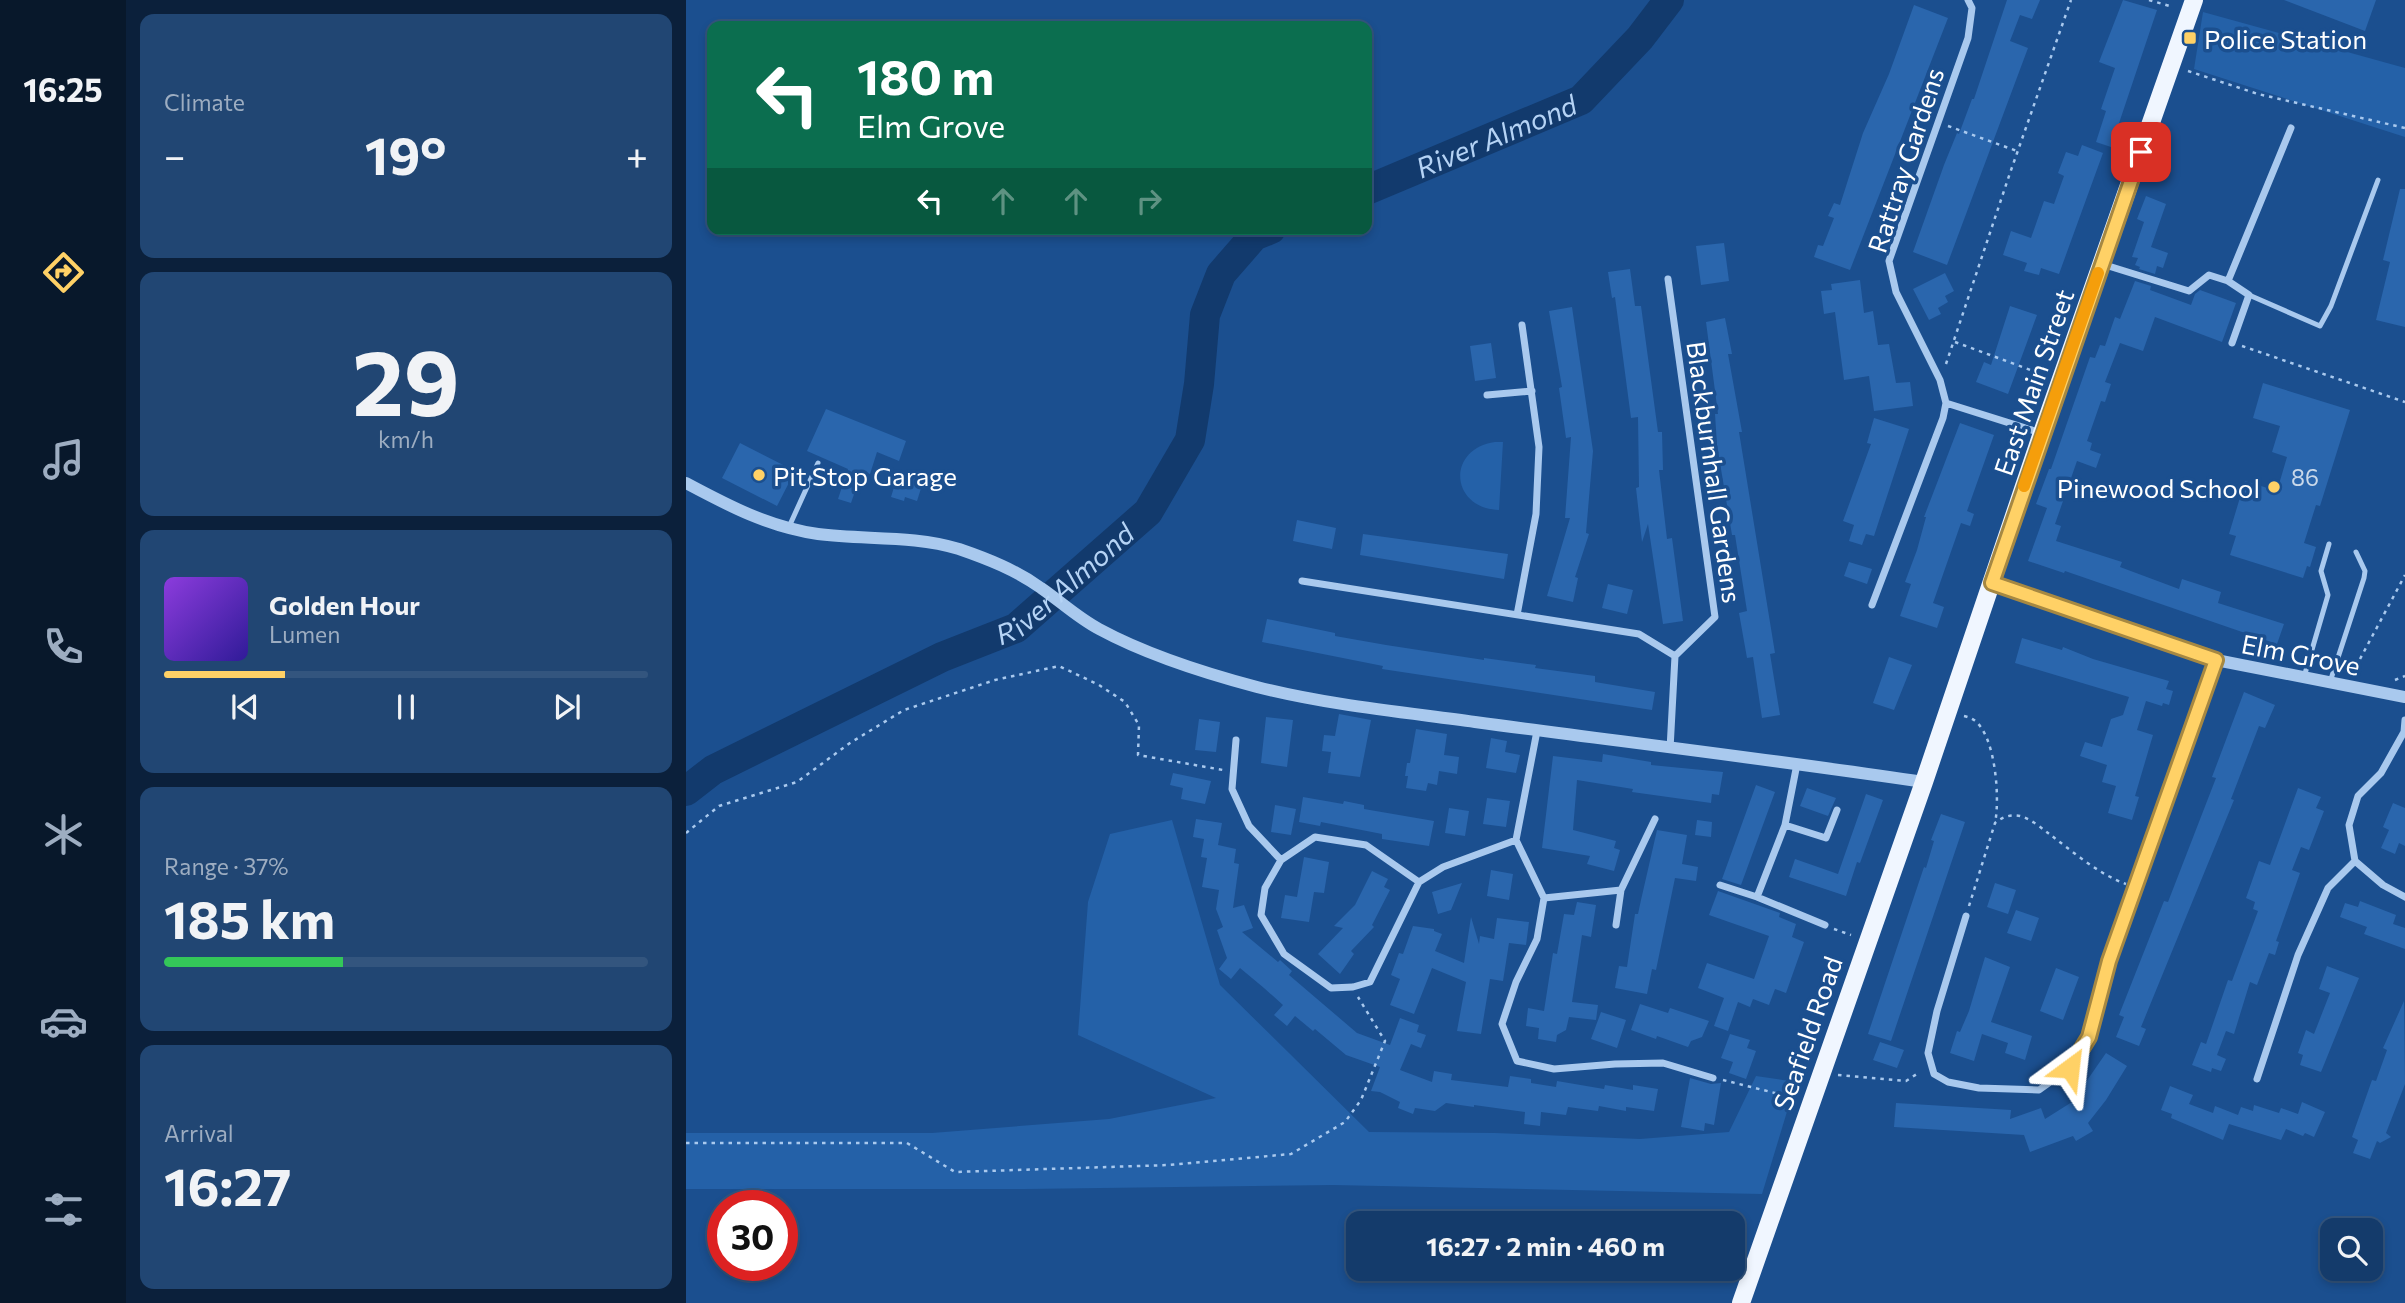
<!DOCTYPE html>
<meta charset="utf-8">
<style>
body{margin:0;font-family:Commissioner,sans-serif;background:#214673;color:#f1f3f6;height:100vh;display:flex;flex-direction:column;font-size:26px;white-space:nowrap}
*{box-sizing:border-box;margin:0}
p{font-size:23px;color:#9dadc1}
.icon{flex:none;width:38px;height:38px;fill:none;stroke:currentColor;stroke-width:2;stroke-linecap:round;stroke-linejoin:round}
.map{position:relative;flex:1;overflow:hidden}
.sheet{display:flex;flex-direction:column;gap:14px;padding:14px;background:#0b203b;width:560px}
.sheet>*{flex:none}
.top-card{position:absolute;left:21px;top:21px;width:665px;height:214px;border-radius:14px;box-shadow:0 4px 10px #0003,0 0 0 2px #33557e;background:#0b6e4f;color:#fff;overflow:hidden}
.fabs{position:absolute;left:1634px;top:1218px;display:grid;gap:14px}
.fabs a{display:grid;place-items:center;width:63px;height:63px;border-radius:14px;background:#143b6b;box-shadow:0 4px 10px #0003,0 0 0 2px #33557e;font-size:35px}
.speed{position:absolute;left:21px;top:1190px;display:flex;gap:14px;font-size:35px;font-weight:700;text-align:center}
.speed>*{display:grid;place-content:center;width:91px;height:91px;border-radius:50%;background:#143b6b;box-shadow:0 4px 10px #0003,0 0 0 2px #33557e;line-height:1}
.speed .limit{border:10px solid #d22;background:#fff;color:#111}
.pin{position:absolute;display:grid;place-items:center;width:60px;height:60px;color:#fff;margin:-30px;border-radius:14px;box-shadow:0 4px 10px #0006}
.me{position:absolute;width:77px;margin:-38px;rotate:30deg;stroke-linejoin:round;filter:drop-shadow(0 0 5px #0008)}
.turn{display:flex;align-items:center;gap:24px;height:147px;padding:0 35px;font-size:32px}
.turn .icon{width:91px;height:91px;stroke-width:2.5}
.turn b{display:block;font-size:49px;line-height:60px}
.lanes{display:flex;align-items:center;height:66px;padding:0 35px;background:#0003;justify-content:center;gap:35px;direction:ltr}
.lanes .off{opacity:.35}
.big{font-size:52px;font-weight:700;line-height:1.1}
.sheet .tile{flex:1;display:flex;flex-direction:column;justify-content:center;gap:10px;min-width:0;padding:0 24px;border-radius:14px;background:#214673}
.sheet .dial{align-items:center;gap:0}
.dial b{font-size:91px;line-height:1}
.song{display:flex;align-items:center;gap:21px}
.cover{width:84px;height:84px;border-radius:10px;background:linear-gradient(135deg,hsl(270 70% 55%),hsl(250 70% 35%))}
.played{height:7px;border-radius:4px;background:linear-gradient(90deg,#ffd166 25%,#33557e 25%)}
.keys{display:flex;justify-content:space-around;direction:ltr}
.heat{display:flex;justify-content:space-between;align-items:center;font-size:38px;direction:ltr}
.charge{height:10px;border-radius:5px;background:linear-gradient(90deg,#34c759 37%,#33557e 0)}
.trip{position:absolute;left:660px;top:1211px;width:399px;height:70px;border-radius:14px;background:#143b6b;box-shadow:0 4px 10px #0003,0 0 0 2px #33557e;font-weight:700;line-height:70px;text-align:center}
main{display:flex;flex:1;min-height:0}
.menu{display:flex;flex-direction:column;width:126px;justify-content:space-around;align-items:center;background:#08182b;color:#9dadc1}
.menu .icon{width:49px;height:49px}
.menu .current{color:#ffd166}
.menu b{font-size:32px;color:#f1f3f6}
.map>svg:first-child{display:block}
.green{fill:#2461a8}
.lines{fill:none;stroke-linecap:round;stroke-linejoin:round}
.river{stroke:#123a6d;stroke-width:30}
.building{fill:#2a66ad}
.path{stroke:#a9c9ee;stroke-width:2.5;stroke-dasharray:3.5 5;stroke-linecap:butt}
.service{stroke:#a9c9ee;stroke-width:5}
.minor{stroke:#a9c9ee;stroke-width:7}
.tertiary{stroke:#a9c9ee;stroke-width:12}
.primary{stroke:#f0f6ff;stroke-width:18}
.route-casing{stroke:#a68842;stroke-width:18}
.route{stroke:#ffd166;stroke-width:12}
.slow{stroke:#f59e0b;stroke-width:12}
.poi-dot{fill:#ffd166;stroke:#1b4f8f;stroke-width:2.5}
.labels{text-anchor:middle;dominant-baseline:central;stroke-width:7;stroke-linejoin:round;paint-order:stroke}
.number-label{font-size:23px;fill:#cad9ea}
.poi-label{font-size:26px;fill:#fff;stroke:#1b4f8f;text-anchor:start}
.street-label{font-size:26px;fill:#fff;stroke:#1b4f8f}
.water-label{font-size:28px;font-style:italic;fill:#b5d3f5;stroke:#1b4f8f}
</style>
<main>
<nav class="menu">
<b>16:25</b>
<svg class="icon current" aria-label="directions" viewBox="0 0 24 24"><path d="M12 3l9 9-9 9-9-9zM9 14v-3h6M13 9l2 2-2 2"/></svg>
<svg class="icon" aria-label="music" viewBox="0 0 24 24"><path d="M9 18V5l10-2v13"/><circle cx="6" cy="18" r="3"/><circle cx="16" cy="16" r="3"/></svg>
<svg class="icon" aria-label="phone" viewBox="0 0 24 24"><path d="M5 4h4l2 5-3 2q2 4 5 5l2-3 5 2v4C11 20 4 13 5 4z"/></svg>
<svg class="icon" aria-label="climate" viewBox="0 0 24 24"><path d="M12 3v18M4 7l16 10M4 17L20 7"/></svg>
<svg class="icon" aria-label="car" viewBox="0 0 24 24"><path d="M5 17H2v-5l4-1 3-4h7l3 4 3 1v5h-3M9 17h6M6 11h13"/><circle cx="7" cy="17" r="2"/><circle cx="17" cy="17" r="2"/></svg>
<svg class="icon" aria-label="filters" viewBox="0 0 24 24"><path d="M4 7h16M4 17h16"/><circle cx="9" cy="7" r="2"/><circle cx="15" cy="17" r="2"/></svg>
</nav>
<section class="sheet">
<div class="tile"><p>Climate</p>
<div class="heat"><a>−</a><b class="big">19°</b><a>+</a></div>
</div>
<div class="tile dial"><b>29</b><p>km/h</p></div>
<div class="tile">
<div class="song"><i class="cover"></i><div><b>Golden Hour</b><p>Lumen</p></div></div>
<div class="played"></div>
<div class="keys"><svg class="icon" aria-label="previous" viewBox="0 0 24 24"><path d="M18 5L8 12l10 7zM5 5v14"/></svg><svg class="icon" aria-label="pause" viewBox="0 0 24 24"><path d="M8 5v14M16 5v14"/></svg><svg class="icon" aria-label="next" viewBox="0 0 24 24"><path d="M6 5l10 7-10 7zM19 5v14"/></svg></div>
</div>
<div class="tile"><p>Range · 37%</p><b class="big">185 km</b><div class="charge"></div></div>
<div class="tile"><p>Arrival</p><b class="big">16:27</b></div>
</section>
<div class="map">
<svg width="1719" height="1303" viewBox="0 0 1719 1303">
<rect width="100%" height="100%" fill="#1b4f8f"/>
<path class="green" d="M1517,12l202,56v69l-211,-68z
M809,442h8l-4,68c-49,-2 -53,-61 -4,-68z
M486,820l48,165 149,147 126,1 145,6 89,-7 27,-56 40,6 -34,112 -429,-9 -308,4h-339v-56h246l177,-14 107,-21 -138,-63 10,-133 22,-68z"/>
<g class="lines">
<g class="river">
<path id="s1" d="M681,190l214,-90 59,-62 29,-38"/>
<path id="s2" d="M0,791l27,-21 229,-113 74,-29 132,-116 42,-72 9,-56 6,-69 16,-41 33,-38 17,-7"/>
</g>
</g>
<path class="building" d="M1321,0h33l-8,19 -12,-4 -10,26 18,7 -81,217 -34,-13 31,-87 13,-32 2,1 13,-35h2z
M1437,0l34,10 -46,137 -15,-5 10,-31 -5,-2 14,-41 -16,-6z
M1598,0h92l-11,31z
M1228,5l34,13 -98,252 -36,-13 4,-12 5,1 11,-28 -6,-2 6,-13 6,2 23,-72 26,-59z
M1396,145l21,8 -44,121 -18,-6 -2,7 -15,-4 3,-8 -24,-8 8,-24 20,7 13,-37 10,3 10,-28 -6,-3 8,-21 12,4z
M1714,189h5v138l-29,-7 14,-58 -7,-2z
M1460,196l20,8 -15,43 17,6 -5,15 -6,-2 -2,8 -16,-5 1,-2 -5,-2 3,-7 -6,-1 12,-35 -7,-3z
M1038,243l5,38 -28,4 -5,-39z
M944,269l5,37h6l17,126h4l1,38h-4l8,69 5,-1 11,83 -20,3 -15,-100 -6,18 -6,-54 3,-1 -1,-70 -7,1 -16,-121 -3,1 -4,-26z
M1259,273l9,18 -9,5 3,6 -10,6 3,6 -12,6 -16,-31z
M1174,280l4,33 9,-2 5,34 11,-1 7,39 14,-1 3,24 -39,5 -5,-35 -25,4 -9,-68 -11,2 -3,-23 11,-1 -1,-6z
M1449,281l16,5 -1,4 41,15 4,-11 5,-4 36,13 -14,39 -67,-25 -12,34 -23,-8 -15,39 6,2 -6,18 -4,-1 -14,40 5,2 -2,7 11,4 -5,14 -19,-7 -22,63 6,2 -5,15 66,21 -2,5 59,22 3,-10 39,13 -3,11 66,21 -7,20 -212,-73 -1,2 -36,-12 19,-53 -11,-4 13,-35h2l31,-89 8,-23 5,1 5,-13 5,1 10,-29 5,2z
M1324,306l27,9 -29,79 -32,-12 8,-20 7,3z
M886,307l21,144 -7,82 3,1 -14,43 3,1 -5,24 -26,-6 23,-78h-5l6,-81 -5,1 -7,-50 3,-1 -13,-76z
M1039,318l7,36h-4l14,78h-3l36,221 -5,1 10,61 -18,3 -9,-61 -6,1 -8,-45 8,-2 -12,-76h-3l-15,-90 -2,-31h3l-12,-92z
M805,343l5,35 -21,3 -5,-35z
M1577,383l87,27 -30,96 -4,-1 -12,38 12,4 -6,20 -3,-1 -4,12 -73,-23 6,-19 -7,-2 16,-53 32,10 10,-34 -15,-5 8,-26 -27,-8z
M140,409l80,32 -7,20 -22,-9 -7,22 -8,-3 -11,32 -13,-4 10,-30 -41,-18z
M1188,418l35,11 -35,107 -8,-2 -4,11 -13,-4 5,-16 -11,-4 28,-77 -4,-1z
M1274,423l34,12 -27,76 7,3 -4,12 -9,-3 -28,80 11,4 -7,21 -37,-12 11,-32 -6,-2 12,-32 9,-33h-2z
M54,443l55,28 -18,35 -55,-28z
M213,471l25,8 -7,22 -12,-4 -1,4 -13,-4z
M611,520l39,8 -4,21 -39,-8z
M677,534l145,20 -4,25 -144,-24z
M1163,562l23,7 -5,15 -23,-8z
M922,584l25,6 -6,24 -25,-6z
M581,619l68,14v3l51,9 98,15v-2l52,7 -1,3 60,8v6l60,10 -3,18 -270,-41 1,-3 -121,-24z
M1336,638l40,12 1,-3 30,12 76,22 -3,8 7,2 -4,14 -6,-2 -1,3 -16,-5 -9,29 16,5 -18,61 4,1 -7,23 -24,-7 8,-27 -14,-4 5,-17 -27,-9 5,-14 17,5 9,-28 12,-4 6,-18 -114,-34z
M1203,657l23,8 -18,45 -21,-7z
M1558,692l31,13 -10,23 -6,-2 -28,73 3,1 -93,227 5,2 -7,17 -23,-9 8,-20 -5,-2 45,-114 4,1 48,-124 -4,-1z
M653,714l32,6 -11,57 -32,-4 3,-21 -9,-1 2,-16 11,1z
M580,717l27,3 -6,47 -26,-4z
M513,719l21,3 -4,30 -21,-2z
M730,729l31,5 -3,21 15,2 -2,17 -18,-3 -2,14 -9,-2 -2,8 -20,-3 2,-12h-3l2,-13h3z
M805,738l16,3 -2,11 15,3 -4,18 -30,-5z
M917,754l48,8v3l72,7 -4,23 -7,-1 -1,9 -79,-11 1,-3 -56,-9 -4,50 43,11 -2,7 6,2 -6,21 -27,-7 3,-8 -48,-8 11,-92 49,6z
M487,773l38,8 -6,23 -24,-5 2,-11 -13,-3z
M1070,785l19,7 -34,93 -19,-6z
M1121,788l29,10 -8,18 -28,-10z
M1612,788l23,9 -5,11 8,3 -15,39 -8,-3 -9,23 8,3 -24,68 3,1 -4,13 -6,-2 -12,32 -7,-3 -16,52 -8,-3 -9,24 9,4 -5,12 -9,-3 -1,4 -19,-7 9,-23 5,2 22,-64 4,1 26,-70 -5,-2 2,-7 -9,-4 13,-37 11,4z
M1180,794l17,6 -23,63 -3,-1 -11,34 -57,-19 6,-18 43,15z
M617,797l40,7 1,-3 20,4v4l70,12 -5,25 -47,-7v-5l-61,-12 -1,4 -21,-4z
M801,798l23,3 -4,26 -23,-3z
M1707,803l12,5v38l-6,-3 -4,11 -14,-6 8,-18 -6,-3z
M589,805l21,4 -5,26 -20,-3z
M763,808l20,3 -4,25 -20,-3z
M1255,814l24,8 -74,219 -23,-7 56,-167 2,1 8,-27 -3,-1z
M510,819l26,4 -4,22 18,4 -2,14 5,1 -6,44 11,-3 9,23 -11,4 36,30 2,-2 12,11 -3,4 68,58 33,12 10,-27 19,7 -2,7 9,3 -5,13 -10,-4 -11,26 32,12 2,-11 18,3 -1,6 57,7 2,-11 21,3v4l25,4 1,-6 47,8 1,-4 28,5v-5l25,4 -4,22 -28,-4v4l-27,-5 -1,5 -30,-4 -2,8 -25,-3 -1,14 -16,-2 1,-12 -51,-7v2l-28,-4 -11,8 -20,-3 -2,6 -15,-6 2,-6 -20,-10 -9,-1 9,-24 -34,-12 -31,-26 -2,2 -18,-15 -8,10 -13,-11 9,-10 -19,-17 -24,-20 -9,11 -12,-10 8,-11 -10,-28 6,-3 -7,-18 3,-19 -17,-3 5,-29 -6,-1 3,-18 -11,-2z
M1011,820l15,2 -1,15 -16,-2z
M971,830l30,5 -5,29 16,3 -2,14 -21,-3 -19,92 -4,-1 -5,25 -32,-6 4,-22 8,1 8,-53h3l3,-14z
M618,857l25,5 -5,31 -10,-1 -5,30 -28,-4 4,-23 12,2z
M805,870l22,4 -4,26 -22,-4z
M686,871l16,8 -4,8 6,3 -18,35 2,2 -23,24 3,3 -14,20 -22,-20 25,-26 -9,-2 21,-21z
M776,883l-11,27 -13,4 -6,-22z
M1309,883l21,7 -8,24 -21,-7z
M1032,891l62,22 -1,4 17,7 -4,13 12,5 -18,51 -11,-4 -6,16 -16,-6 -3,8 -12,-5 -10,29 -14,-5 10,-28 -26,-10 9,-25 47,16 15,-43 -60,-21z
M1674,901l36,14 -3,9 12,4v21l-41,-15 3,-7 -27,-10 5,-14 13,4z
M891,902l19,3 -5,32 -9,-2 -10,67 26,3 -2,15 -27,-3 -3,13 -9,5 -1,7 -18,-3 1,-11 -13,-2 2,-18 16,3 9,-58 4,1 7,-40 10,1z
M1330,910l23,8 -8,23 -24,-8z
M785,917l8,27 1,-8 14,3 3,-21 32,4 -3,23 -17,-2 -6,38 -13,-2 -9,55 -24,-3 9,-49 -34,-14 -18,46 -24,-9 10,-26 -9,-4 8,-22 4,1 10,-28 21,3v2l8,3 -7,17 29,12z
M1299,957l25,10 -19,55 41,14 -7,24 -20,-7 3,-10 -26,-9 -8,27 -24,-8 7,-22 3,1 9,-21z
M1641,966l32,12 -38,94 -21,-7 3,-10 -5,-2 8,-23 8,4 16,-41 -11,-4z
M1370,968l23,9 -16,43 -23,-9z
M1718,1001l1,83 -19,49 5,4 -11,6 -3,-2 -7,18 -17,-6 5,-13 -6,-3 20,-57 4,1 11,-31 -4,-2z
M954,1004l28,9 2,-5 39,13 -7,16 -11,4 -3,6 -31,-11 -1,3 -25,-9z
M915,1012l25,8 -9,28 -26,-9z
M1044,1034l20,6 -3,8 9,3 -10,28 -17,-6 4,-11 -12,-4z
M1194,1042l24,8 -7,18 -24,-8z
M1420,1053l21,13 -21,34 -18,23 5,8 -17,10 -3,-5 -43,16 -6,-17 -130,-8 2,-24 115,7 -1,9 31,-11 4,11 27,-17z
M1004,1078l21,6 10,-1 -7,42 -9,-2 -1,8 -23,-4z
M1484,1086l23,9 -4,9 24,9 2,-7 23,9 3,-8 12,4 1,-6 25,8 2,-5 17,6 4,-12 23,10 -11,25 -9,-4 -2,3 -17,-7 -5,11 -52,-16 -6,16 -52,-22 1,-4 -11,-4z"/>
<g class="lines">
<path class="path" d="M1463,0l24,7
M1502,71l70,23 147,34
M1262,126l69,25
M1269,342l89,33
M1556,346l163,56
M1260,364l64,-191 61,-173
M1666,674l53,-99
M1709,680l10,-4
M1278,716c4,1 7,2 10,4 22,16 26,79 21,103
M0,833l33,-27 78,-24 53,-39 54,-33 91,-30 64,-14 40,19 26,17 14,23 -1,30 85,15
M1283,906l26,-83c7,-6 16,-9 25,-7 11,3 20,11 28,17 24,18 50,41 78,51
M1148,929l17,6
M1152,1075l68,6 14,-9
M1037,1080l72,18
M0,1143h221l48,29 214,-7 122,-11 54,-32 16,-22 24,-59 -27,-44"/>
<path class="service" d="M1563,295l71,31 11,-20 47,-126
M102,529l30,-66
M1618,677l24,-82 -7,-24 8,-27
M1644,682l34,-104 1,-7 -9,-19"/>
<path class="minor" d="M1416,264l87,27 20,-16 19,6 21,14 -17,48
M982,279l47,338 -40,39 -5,93
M1542,281l63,-153
M801,395l45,-4
M1260,403l95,30
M616,581l337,53 36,22
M1186,605l71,-187 3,-15 -6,-23 -44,-88 -7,-31 79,-223 4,-30 -4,-8
M831,615l19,-101 3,-67 -17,-122
M1719,720l-1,12 -23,41 -23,23 -9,29 6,36 28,24 22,12
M851,731l-21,109 28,58 -7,41 -21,43 -14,42 15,37 37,8 61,-5 48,-1 50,15
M550,740l-4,49 17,37 32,34
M1099,825l41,13 11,-28
M733,882l-53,-37 -51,-8 -34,23 -16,28 -4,27 23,39 47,34 22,-1 17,-5 49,-100 24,-15 73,-27
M1034,885l37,12 68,28
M1071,897l28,-72 12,-61
M858,898l77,-8
M1280,916l-29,95 -9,42 6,21 14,8 31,6 60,2 31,-22 19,-31 21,-76 106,-301
M930,925l5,-35 34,-71
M1571,1079l41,-124 30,-67 27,-27"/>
<path class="tertiary" d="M0,483c43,23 83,44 132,51 47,6 95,1 141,15 29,10 57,21 82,39 19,13 37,30 58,41 48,26 105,44 158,58 71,18 145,25 218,35 150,20 300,38 449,60
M1306,583l224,77 189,37"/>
<path class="primary" d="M1055,1303l183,-521 118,-349 152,-433"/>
</g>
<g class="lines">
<defs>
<path id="route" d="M1384,1068l19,-31 20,-76 107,-301 -224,-77 149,-431"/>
</defs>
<use href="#route" class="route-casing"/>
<use href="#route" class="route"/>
<path class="slow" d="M1338,486l74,-213"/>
</g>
<g class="poi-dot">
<rect x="1497" y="31" width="14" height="14" rx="3.5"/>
<circle cx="73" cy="475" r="7"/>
<circle cx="1588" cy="487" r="7"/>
</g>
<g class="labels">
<g class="number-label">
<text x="1619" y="477">86</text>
</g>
<g class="poi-label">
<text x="1518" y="38">Police Station</text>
<text x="87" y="475">Pit Stop Garage</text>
<text x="1574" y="487" text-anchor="end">Pinewood School</text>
</g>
<g class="street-label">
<text transform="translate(1219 160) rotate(-72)">Rattray Gardens</text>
<text transform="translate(1347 382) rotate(-71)">East Main Street</text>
<text transform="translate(1029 472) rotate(82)">Blackburnhall Gardens</text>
<text transform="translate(1615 654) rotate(11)">Elm Grove</text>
<text transform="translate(1121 1033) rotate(-71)">Seafield Road</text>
</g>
<g class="water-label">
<text stroke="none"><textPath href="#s1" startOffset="140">River Almond</textPath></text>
<text stroke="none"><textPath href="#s2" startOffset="434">River Almond</textPath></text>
</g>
</g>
</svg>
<div class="fabs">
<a><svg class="icon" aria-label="search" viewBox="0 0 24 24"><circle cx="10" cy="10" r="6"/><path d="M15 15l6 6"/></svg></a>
</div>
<div class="speed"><div class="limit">30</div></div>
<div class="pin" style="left:1455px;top:152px;background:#d93025"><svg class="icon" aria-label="arrive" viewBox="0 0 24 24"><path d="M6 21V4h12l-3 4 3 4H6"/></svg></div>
<svg class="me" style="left:1384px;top:1068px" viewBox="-20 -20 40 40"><path d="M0-17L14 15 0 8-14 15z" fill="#ffd166" stroke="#fff" stroke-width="4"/></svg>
<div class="trip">16:27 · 2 min · 460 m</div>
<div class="top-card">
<div class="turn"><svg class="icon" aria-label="left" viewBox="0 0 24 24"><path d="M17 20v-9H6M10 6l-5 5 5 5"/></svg><div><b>180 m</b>Elm Grove</div></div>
<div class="lanes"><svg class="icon" aria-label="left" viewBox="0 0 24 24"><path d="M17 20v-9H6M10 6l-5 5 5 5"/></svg><svg class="icon off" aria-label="ahead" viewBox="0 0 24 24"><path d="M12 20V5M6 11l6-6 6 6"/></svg><svg class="icon off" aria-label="ahead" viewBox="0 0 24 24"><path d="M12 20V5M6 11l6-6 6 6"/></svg><svg class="icon off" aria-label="right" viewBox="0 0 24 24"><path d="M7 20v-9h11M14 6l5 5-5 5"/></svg></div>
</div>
</div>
</main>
